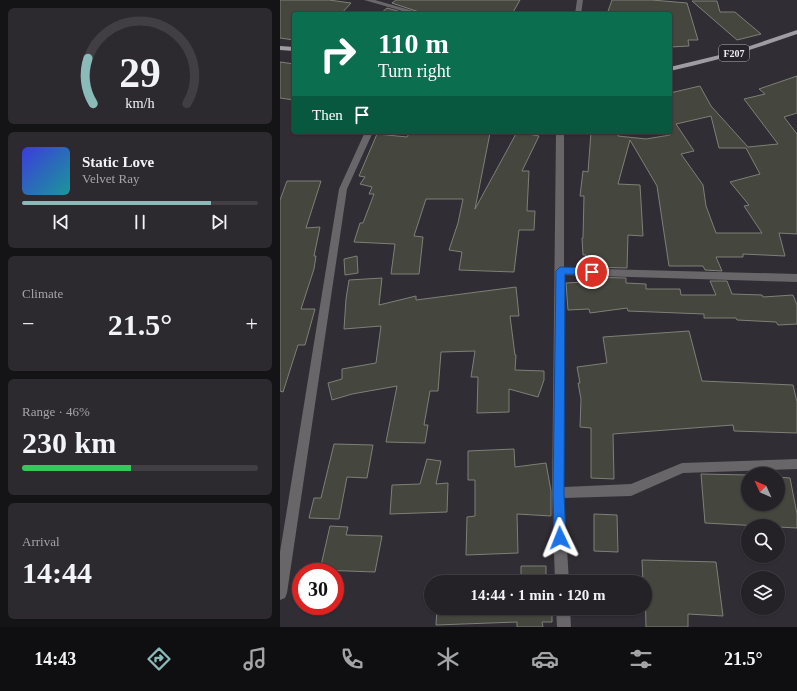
<!DOCTYPE html>
<meta charset="utf-8">
<style>
body{margin:0;font-family:"Times New Roman",serif;background:#2d2a2f;color:#f1f3f6;height:100vh;display:flex;flex-direction:column;font-size:15px;white-space:nowrap}
*{box-sizing:border-box;margin:0}
p{font-size:13px;color:#a3a4a7}
.icon{flex:none;width:22px;height:22px;fill:none;stroke:currentColor;stroke-width:2;stroke-linecap:round;stroke-linejoin:round}
.map{position:relative;flex:1;overflow:hidden}
.sheet{display:flex;flex-direction:column;gap:8px;padding:8px;background:#141315;width:280px}
.sheet>*{flex:none}
.guide{position:absolute;left:12px;top:12px;width:380px;height:122px;border-radius:4px;box-shadow:0 1px 3px #0004,0 0 0 1px #423f44;background:#0b6e4f;color:#fff;overflow:hidden}
.needle{width:26px;rotate:315deg}
.controls{position:absolute;left:461px;top:467px;display:grid;gap:8px}
.controls a{display:grid;place-items:center;width:44px;height:44px;border-radius:50%;background:#252227;box-shadow:0 1px 3px #0004,0 0 0 1px #423f44;font-size:20px}
.speed{position:absolute;left:12px;top:563px;display:flex;gap:8px;font-size:20px;font-weight:700;text-align:center}
.speed>*{display:grid;place-content:center;width:52px;height:52px;border-radius:50%;background:#252227;box-shadow:0 1px 3px #0004,0 0 0 1px #423f44;line-height:1}
.speed .limit{border:6px solid #d22;background:#fff;color:#111}
.pin{position:absolute;display:grid;place-items:center;width:34px;height:34px;color:#fff;margin:-17px;border:2px solid #fff;border-radius:50%;box-shadow:0 1px 4px #0007}
.me{position:absolute;width:44px;margin:-22px;rotate:358deg;stroke-linejoin:round;filter:drop-shadow(0 0 3px #0008)}
.turn{display:flex;align-items:center;gap:14px;height:84px;padding:0 20px;font-size:18px}
.turn .icon{width:52px;height:52px;stroke-width:2.5}
.turn b{display:block;font-size:28px;line-height:34px}
.then{display:flex;align-items:center;height:38px;padding:0 20px;background:#0003;gap:8px;font-size:15px}
.big{font-size:30px;font-weight:700;line-height:1.1}
.sheet .widget{flex:1;display:flex;flex-direction:column;justify-content:center;gap:6px;min-width:0;padding:0 14px;border-radius:6px;background:#2d2a2f}
.sheet .dial{align-items:center;gap:0}
.dial svg{height:104px;overflow:visible;fill:none;stroke:#423f44;stroke-width:7;stroke-linecap:round;text-anchor:middle}
.dial text{fill:#f1f3f6;stroke:none}
.song{display:flex;align-items:center;gap:12px}
.cover{width:48px;height:48px;border-radius:6px;background:linear-gradient(135deg,hsl(240 70% 55%),hsl(180 70% 35%))}
.played{height:4px;border-radius:2px;background:linear-gradient(90deg,#8bbbb9 80%,#423f44 80%)}
.keys{display:flex;justify-content:space-around;direction:ltr}
.heat{display:flex;justify-content:space-between;align-items:center;font-size:22px;direction:ltr}
.charge{height:6px;border-radius:3px;background:linear-gradient(90deg,#34c759 46%,#423f44 0)}
.trip{position:absolute;left:144px;top:575px;width:228px;height:40px;border-radius:20px;background:#252227;box-shadow:0 1px 3px #0004,0 0 0 1px #423f44;font-weight:700;line-height:40px;text-align:center}
.menu{display:flex;height:64px;justify-content:space-around;align-items:center;background:#0f0e10;color:#a3a4a7}
.menu .icon{width:28px;height:28px}
.menu .selected{color:#8bbbb9}
.menu b{font-size:18px;color:#f1f3f6}
main{display:flex;flex:1;min-height:0}
.map>svg:first-child{display:block}
.building{fill:#45463e;stroke:#7e8077;fill-rule:evenodd}
.lines{fill:none;stroke-linecap:round;stroke-linejoin:round}
.minor{fill:#686669;fill-rule:evenodd}
.primary{fill:#a09ca3;fill-rule:evenodd}
.route{fill:#1a73e8;stroke:#114b97}
.labels{text-anchor:middle;dominant-baseline:central;stroke-width:4;stroke-linejoin:round;paint-order:stroke}
.shield{fill:#27232a;stroke:#b1aeb3;stroke-width:1}
.shield-label{font-size:10px;font-weight:bold;fill:#eceaee}
</style>
<main>
<section class="sheet">
<div class="widget dial"><svg viewBox="0 0 100 80">
<path d="M14 69A42 42 0 1 1 86 69"/>
<path d="M14 69A42 42 0 0 1 10 34" stroke="#8bbbb9"/>
<text x="50" y="56" font-size="32" font-weight="700">29</text>
<text x="50" y="72" font-size="11">km/h</text>
</svg></div>
<div class="widget">
<div class="song"><i class="cover"></i><div><b>Static Love</b><p>Velvet Ray</p></div></div>
<div class="played"></div>
<div class="keys"><svg class="icon" aria-label="previous" viewBox="0 0 24 24"><path d="M18 5L8 12l10 7zM5 5v14"/></svg><svg class="icon" aria-label="pause" viewBox="0 0 24 24"><path d="M8 5v14M16 5v14"/></svg><svg class="icon" aria-label="next" viewBox="0 0 24 24"><path d="M6 5l10 7-10 7zM19 5v14"/></svg></div>
</div>
<div class="widget"><p>Climate</p>
<div class="heat"><a>−</a><b class="big">21.5°</b><a>+</a></div>
</div>
<div class="widget"><p>Range · 46%</p><b class="big">230 km</b><div class="charge"></div></div>
<div class="widget"><p>Arrival</p><b class="big">14:44</b></div>
</section>
<div class="map">
<svg width="517" height="627" viewBox="0 0 517 627">
<rect width="100%" height="100%" fill="#312d34"/>
<path class="building" d="M0,0h49l22,3 -10,11h-47v26l-14,-2z
M116,0h124l-8,14h-87l-33,-11z
M332,0h40l35,3 11,37h-10l1,6 -19,1v-33l-37,-2 -1,2h-25z
M412,1h25l3,11h15l26,22 -24,6z
M107,8l21,6h-28z
M0,62l14,2v36l-14,-2z
M517,76v37l-13,4 13,17v100l-18,-1 6,23 -42,-2v3h-27l6,14 -17,-1 -2,-4h-34l-12,-80 -27,-46 -12,44 22,1 3,51 -15,-1 -1,33 -42,-1 1,-12h-3l-1,-17h1l1,-42h-4l3,-25 5,1 3,-40h27v4l28,3 24,-4v-42l30,-7 11,20 37,41 30,-3 -34,-45 21,-5 -6,-5zM431,116l8,32h27l14,26 -30,8 19,23 -5,1 18,27h-46l-10,-27 -3,-21 -22,-31 13,-3 -18,-27z
M130,132l80,1 -15,76 42,-77 22,4 -17,35h7l-2,40h8l-1,19h-15l-5,42 -55,-2 3,-18 -13,-2 9,-27 5,-24h-37l-12,37 9,1 -4,37h-28l4,-30 -41,-2 6,-19h3l11,-29h-5l3,-7 -12,-3 5,-7 -6,-1 18,-42 30,3z
M7,181h34l-15,47 14,-1 -6,29h2l-2,13 -13,40h14l-10,36h-7l-15,47 -3,-1v-191z
M77,256l1,17 -13,2 -1,-16z
M304,277l42,1v5l20,1v5h34l1,6h35l-6,-14h17l5,13 30,1 1,2 30,-2 4,10v19l-19,1 -2,-3 -39,-2 -1,-2h-32v-4l-76,-3 -1,-3 -37,5 -1,-4 -21,1 -2,-27 18,-1z
M102,278l-3,27 37,-9v4l100,-13 3,29h-9l5,39h1l-1,15 29,1v9l-6,17 -29,-8v23l-32,1 1,-36h-7l4,-26 -34,1 -3,39h-8l-6,34h4l-3,18 -39,-1 11,-56 -45,8 -20,6 -4,-17 14,-4v-10l34,-6 5,-37 -37,3 2,-30 3,-19z
M409,331l13,50 91,4 4,17v31l-63,-2 -1,-6 -120,9 1,45 -23,-1v-50l-11,-1 1,-28 -3,-16h2l-3,-16 30,-4 -4,-26z
M54,444l39,1 -6,33 -20,-1 -8,42 -30,-1 5,-20h7z
M234,449l1,18 31,-4 5,28v25l-34,-2 1,39 -52,2 1,-38 8,-1v-36h-7v-29z
M147,459l14,2 -5,23 12,-1 -1,29 -57,2 2,-29 28,-1z
M421,474l47,1v29h30v-27l12,1 7,36v14l-92,-5z
M314,514l23,1 1,37 -24,-1z
M50,526l18,1 -2,8 36,1 -7,36 -55,-2z
M362,560l74,2 7,54 -35,-2v13h-42l-1,-45h-2z
M241,566h25v16h-25z
M157,608h115v14h-10l1,5h-26v-5l-81,3z"/>
<g class="lines">
<path class="minor" d="M84,0h11l49,14h-11z
M297,0h6l-2,14h-6z
M85,132h8l-26,57 -60,404 -2,5 -5,2v-48l59,-363z
M276,132h8v136l233,6v8l-233,-7v212l67,-3 51,-21 115,-4v10l-114,4 -52,23 -67,2 5,84h-14l-3,-89z
M276,608h14l1,19h-14z"/>
<path class="primary" d="M517,30v4c-42,15 -84,28 -127,37v-4l62,-15z
M0,46l14,1v4l-14,-1z"/>
</g>
<path class="route" d="M280,267l32,1 4,4 -4,3 -27,-1 -1,219 2,45 -2,3 -4,2 -4,-2 -2,-3 -1,-45 3,-222z"/>
<g class="labels">
<rect class="shield" x="439" y="45" width="30" height="16" rx="3"/>
<g class="shield-label">
<text x="454" y="53">F207</text>
</g>
</g>
</svg>
<div class="controls">
<a><svg class="needle" viewBox="-14 -14 28 28"><path d="M0-13l5 13h-10z" fill="#e53935"/><path d="M0 13l5-13h-10z" fill="#a3a4a7"/></svg></a>
<a><svg class="icon" aria-label="search" viewBox="0 0 24 24"><circle cx="10" cy="10" r="6"/><path d="M15 15l6 6"/></svg></a>
<a><svg class="icon" aria-label="layers" viewBox="0 0 24 24"><path d="M12 4l9 5-9 5-9-5zM3 14l9 5 9-5"/></svg></a>
</div>
<div class="speed"><div class="limit">30</div></div>
<div class="pin" style="left:312px;top:272px;background:#d93025"><svg class="icon" aria-label="arrive" viewBox="0 0 24 24"><path d="M6 21V4h12l-3 4 3 4H6"/></svg></div>
<svg class="me" style="left:280px;top:538px" viewBox="-20 -20 40 40"><path d="M0-17L14 15 0 8-14 15z" fill="#1a73e8" stroke="#fff" stroke-width="4"/></svg>
<div class="trip">14:44 · 1 min · 120 m</div>
<div class="guide">
<div class="turn"><svg class="icon" aria-label="right" viewBox="0 0 24 24"><path d="M7 20v-9h11M14 6l5 5-5 5"/></svg><div><b>110 m</b>Turn right</div></div>
<div class="then">Then<svg class="icon" aria-label="arrive" viewBox="0 0 24 24"><path d="M6 21V4h12l-3 4 3 4H6"/></svg></div>
</div>
</div>
</main>
<nav class="menu">
<b>14:43</b>
<svg class="icon selected" aria-label="directions" viewBox="0 0 24 24"><path d="M12 3l9 9-9 9-9-9zM9 14v-3h6M13 9l2 2-2 2"/></svg>
<svg class="icon" aria-label="music" viewBox="0 0 24 24"><path d="M9 18V5l10-2v13"/><circle cx="6" cy="18" r="3"/><circle cx="16" cy="16" r="3"/></svg>
<svg class="icon" aria-label="phone" viewBox="0 0 24 24"><path d="M5 4h4l2 5-3 2q2 4 5 5l2-3 5 2v4C11 20 4 13 5 4z"/></svg>
<svg class="icon" aria-label="climate" viewBox="0 0 24 24"><path d="M12 3v18M4 7l16 10M4 17L20 7"/></svg>
<svg class="icon" aria-label="car" viewBox="0 0 24 24"><path d="M5 17H2v-5l4-1 3-4h7l3 4 3 1v5h-3M9 17h6M6 11h13"/><circle cx="7" cy="17" r="2"/><circle cx="17" cy="17" r="2"/></svg>
<svg class="icon" aria-label="filters" viewBox="0 0 24 24"><path d="M4 7h16M4 17h16"/><circle cx="9" cy="7" r="2"/><circle cx="15" cy="17" r="2"/></svg>
<b>21.5°</b>
</nav>
